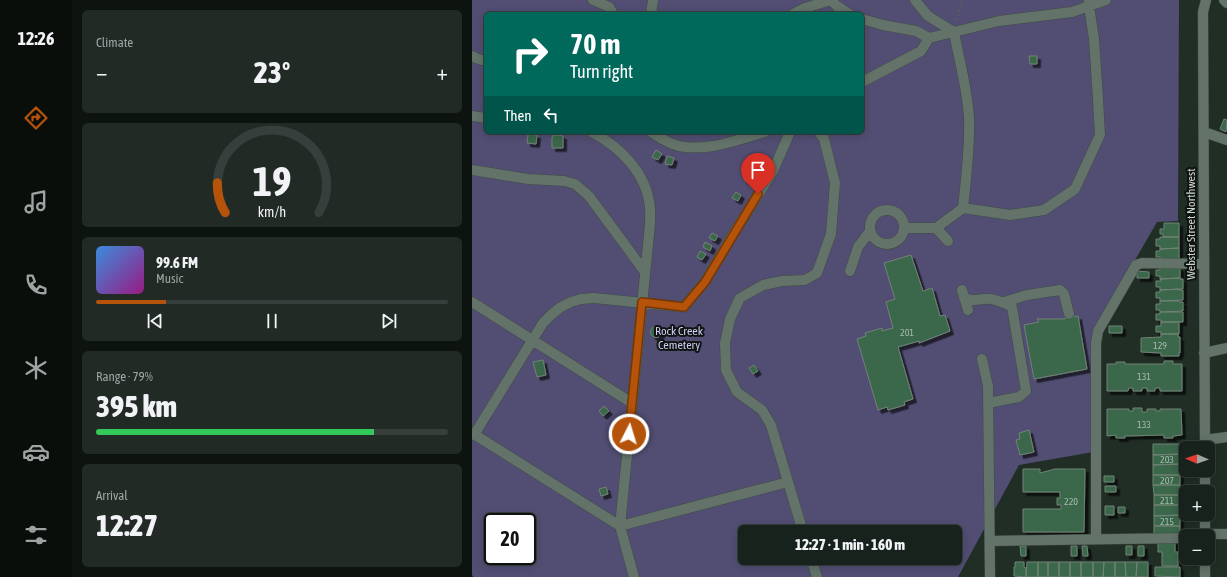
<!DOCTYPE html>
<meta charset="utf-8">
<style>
body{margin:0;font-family:"Asap Condensed",sans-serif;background:#212a25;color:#f1f3f6;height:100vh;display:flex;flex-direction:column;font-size:15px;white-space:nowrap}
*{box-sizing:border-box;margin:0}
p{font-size:13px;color:#9fa4a3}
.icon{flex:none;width:22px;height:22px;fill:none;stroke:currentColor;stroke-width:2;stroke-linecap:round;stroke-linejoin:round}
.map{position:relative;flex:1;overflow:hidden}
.panel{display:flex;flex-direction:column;gap:10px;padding:10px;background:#0d130f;width:400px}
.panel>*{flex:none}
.top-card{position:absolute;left:12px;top:12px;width:380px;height:122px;border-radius:6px;box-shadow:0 2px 10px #0003,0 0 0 1px #363f3b;background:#00695c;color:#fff;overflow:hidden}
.needle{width:26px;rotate:272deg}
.tools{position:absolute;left:707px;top:441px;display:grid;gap:8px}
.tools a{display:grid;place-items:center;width:36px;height:36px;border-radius:6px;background:#18221c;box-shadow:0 2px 10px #0003,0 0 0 1px #363f3b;font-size:20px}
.speed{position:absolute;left:12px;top:513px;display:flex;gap:8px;font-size:20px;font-weight:700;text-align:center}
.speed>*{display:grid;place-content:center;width:52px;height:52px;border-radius:50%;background:#18221c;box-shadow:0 2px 10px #0003,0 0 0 1px #363f3b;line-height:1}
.speed .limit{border:2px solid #111;border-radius:6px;background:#fff;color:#111}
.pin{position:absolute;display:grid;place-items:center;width:34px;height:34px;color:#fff;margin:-41px -17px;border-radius:50% 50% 50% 0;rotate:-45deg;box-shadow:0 0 4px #0007}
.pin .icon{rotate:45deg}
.me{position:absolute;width:44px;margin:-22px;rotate:5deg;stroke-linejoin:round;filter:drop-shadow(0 0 3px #0008)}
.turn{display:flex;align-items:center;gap:14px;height:84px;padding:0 20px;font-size:18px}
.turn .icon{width:52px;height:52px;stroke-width:2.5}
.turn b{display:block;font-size:28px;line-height:34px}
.then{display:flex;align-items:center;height:38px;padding:0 20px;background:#0003;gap:8px;font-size:15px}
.big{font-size:30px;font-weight:800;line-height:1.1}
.panel .card{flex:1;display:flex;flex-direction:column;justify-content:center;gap:6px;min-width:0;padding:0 14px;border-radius:6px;background:#212a25}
.panel .dial{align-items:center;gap:0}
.dial svg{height:104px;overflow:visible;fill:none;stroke:#363f3b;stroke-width:7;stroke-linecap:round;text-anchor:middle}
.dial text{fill:#f1f3f6;stroke:none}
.song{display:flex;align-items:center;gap:12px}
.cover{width:48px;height:48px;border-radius:6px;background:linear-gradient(135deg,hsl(210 70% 55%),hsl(310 70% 35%))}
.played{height:4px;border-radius:2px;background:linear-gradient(90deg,#b45309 20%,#363f3b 20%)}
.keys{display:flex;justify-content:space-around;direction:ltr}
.heat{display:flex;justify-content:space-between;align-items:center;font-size:22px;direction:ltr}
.charge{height:6px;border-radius:3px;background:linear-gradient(90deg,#34c759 79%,#363f3b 0)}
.trip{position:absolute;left:266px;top:525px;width:224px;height:40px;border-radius:6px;background:#18221c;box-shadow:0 2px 10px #0003,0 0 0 1px #363f3b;font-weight:800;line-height:40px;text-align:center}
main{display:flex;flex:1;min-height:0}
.menu{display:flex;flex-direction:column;width:72px;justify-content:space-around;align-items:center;background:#0a0e0b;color:#9fa4a3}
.menu .icon{width:28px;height:28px}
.menu .active{color:#b45309}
.menu b{font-size:18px;color:#f1f3f6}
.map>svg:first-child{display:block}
.green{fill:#524e73;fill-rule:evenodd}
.building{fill:#3a674c;stroke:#728277;filter:url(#shadow)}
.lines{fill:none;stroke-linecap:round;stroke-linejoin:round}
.minor-casing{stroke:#3f4b44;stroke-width:11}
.path{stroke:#546159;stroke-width:2;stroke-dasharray:2 2;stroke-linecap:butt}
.minor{stroke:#637369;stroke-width:10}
.route-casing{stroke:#753606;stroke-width:10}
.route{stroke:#b45309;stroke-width:7}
.labels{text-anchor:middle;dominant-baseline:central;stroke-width:4;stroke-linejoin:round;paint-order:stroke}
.number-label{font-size:10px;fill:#a7b9ae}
.street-label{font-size:12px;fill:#cbd4ce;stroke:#0e1410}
.park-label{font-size:12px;fill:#d1cdf7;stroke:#0e1410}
</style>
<main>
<nav class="menu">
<b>12:26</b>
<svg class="icon active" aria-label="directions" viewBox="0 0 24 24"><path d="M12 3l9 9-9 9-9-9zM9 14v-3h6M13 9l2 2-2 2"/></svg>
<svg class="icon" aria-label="music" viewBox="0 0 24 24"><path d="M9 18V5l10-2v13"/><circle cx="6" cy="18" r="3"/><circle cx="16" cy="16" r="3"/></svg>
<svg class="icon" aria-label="phone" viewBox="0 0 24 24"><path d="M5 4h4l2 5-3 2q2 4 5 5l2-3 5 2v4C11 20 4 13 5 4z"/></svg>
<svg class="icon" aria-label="climate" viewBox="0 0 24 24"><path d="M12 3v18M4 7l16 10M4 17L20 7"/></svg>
<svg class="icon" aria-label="car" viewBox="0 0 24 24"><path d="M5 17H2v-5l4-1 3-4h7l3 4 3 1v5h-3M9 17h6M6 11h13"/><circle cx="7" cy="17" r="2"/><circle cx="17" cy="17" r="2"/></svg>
<svg class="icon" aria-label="filters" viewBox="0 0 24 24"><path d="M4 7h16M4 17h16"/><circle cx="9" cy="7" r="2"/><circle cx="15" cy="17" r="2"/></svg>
</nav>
<section class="panel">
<div class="card"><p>Climate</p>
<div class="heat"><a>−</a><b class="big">23°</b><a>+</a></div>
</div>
<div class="card dial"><svg viewBox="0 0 100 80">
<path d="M14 69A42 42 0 1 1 86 69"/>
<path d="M14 69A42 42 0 0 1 8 46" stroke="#b45309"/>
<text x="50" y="56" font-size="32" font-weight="700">19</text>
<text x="50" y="72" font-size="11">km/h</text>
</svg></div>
<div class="card">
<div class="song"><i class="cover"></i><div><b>99.6 FM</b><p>Music</p></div></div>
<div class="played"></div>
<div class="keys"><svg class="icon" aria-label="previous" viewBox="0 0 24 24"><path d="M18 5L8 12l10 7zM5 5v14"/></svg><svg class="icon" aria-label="pause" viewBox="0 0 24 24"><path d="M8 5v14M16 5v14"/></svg><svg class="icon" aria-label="next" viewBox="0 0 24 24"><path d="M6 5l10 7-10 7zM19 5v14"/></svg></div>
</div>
<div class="card"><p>Range · 79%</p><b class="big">395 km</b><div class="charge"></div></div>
<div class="card"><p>Arrival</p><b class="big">12:27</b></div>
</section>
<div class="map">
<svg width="755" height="577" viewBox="0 0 755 577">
<defs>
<filter id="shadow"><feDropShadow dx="3.5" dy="3.5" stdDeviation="0" flood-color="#0009"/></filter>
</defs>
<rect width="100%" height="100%" fill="#202e25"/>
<path class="green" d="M0,0h707l-1,221 -21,1 -63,109 -1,121 -74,13 -61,112h-484l-2,-2zM14,14h376v118h-376zM21,522h34v34h-34zM273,532h210v26h-210z"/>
<path class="building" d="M557,56h8v8h-7z
M752,119l3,1 -1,12 -6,-3z
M56,134l9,1 -1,9 -9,-1z
M81,135h8l1,1h1v12h-11v-11h1z
M184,150l6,4 -4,6 -6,-3z
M195,156l7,2 -2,7 -7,-1z
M275,173l6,3 -4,7 -5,-3z
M264,192l5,3 -3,6 -6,-3z
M692,223h15v14h-16v-3h-3v-5h4z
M240,233l6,3 -3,5 -6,-3z
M688,237h19v11l-19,1v-3h-4v-7h4z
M233,242l7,4 -2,5 -7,-4z
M707,248v11h-18l-1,-2h-4v-6h4v-2z
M228,251l6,3 -4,6 -5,-3z
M439,255l12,36 9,-3 8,28 5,-1 5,16 -31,12v-2l-21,6 15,52 -9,3 1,3 -17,5 -1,-3 -9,3 -21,-71 9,-3 -1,-3 17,-5v3l11,-3 -7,-26 9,-3 -11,-36z
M688,268h20v10l-20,1v-3h-4v-6h4z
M665,271l12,1v6h-12z
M708,278v1h3v10l-23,1v-3h-4v-6h5l-1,-2z
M707,289v1h4v10l-23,1v-3h-4v-6h4v-2z
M688,301h19v1h4v9l-23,1v-2h-4v-6h4z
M688,312h23v10h-22v-2h-5v-6h4z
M606,316l9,53 -53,10 -10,-54 15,-3 -2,-3h26z
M689,322h18v12h-18v-2h-5v-6h5z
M637,326h13v7h-13z
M178.5 332a5.5 5.5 0 1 1 11 0a5.5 5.5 0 1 1-11 0Z
M689,334h17v3h2v16h-1v3h-18v-3l-20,-1v-14l20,-1z
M71,360l3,15 -9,2 -4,-15z
M692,361h9v3h9v27h-22v-3h-5v3h-8v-3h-5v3h-9v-3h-4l-1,3h-21v-27h9v-2h9v2h39z
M282,365l4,6 -5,3 -4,-6z
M132,406l5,5 -6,5 -4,-5z
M661,408h9v4h5v-3h9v2h4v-2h21l1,26 -9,1v2h-9v-3l-39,1v2h-9v-3l-9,1v-27h22v2h4z
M557,430l5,22 -14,3 -4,-15 4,-1 -1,-6z
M681,444h27v10l-27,1z
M708,454v10l-27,1v-10z
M708,464v11h-27v-10z
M551,469h17v4l15,-4h30l-1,63h-61v-23h38v-4h-4v-7h3v-6h-37z
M681,475h27v10h-27z
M632,476h10v6h-10z
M681,485h27v10h-26z
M633,486h11v6h-11z
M134,487l2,7 -7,2 -2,-7z
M682,495h26v10h-26z
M682,505h26v10l-26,1z
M633,506h9v9h-9z
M646,507h7v6h-7z
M708,515v11h-26v-10z
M682,526h26v10h-26z
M686,541h17v11h3v14h-16v-14h-4z
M548,546h6v10h-5z
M599,546h6v10h-6z
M610,546h5l1,10h-5z
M654,546h6v9h-6z
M666,546h6v10h-6z
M543,562h9v5l2,1v9l-12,-1v-9h1z
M555,562h11v15h-12z
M566,562h10v15h-10z
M576,562h11v15h-11z
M587,562h11v15h-11z
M598,562h11v15h-11z
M609,562h12v15h-12z
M621,562h11l-1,15h-10z
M632,562h11v15h-12z
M643,562h10l1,15h-11z
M653,562h12l-1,15h-10z
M665,562h11v15h-12z
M683,567h25v10l-25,-1z"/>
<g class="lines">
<defs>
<path id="minor" d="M121,0l16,7 4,7
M359,0l6,6 12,8
M752,0l3,3
M179,14l2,-14
M321,14l12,-6 26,-8
M390,19l21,6 33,6 13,7
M0,56l9,4h5
M390,82l59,-31 8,-13 70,-17 73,-9 34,-12
M0,116l14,2
M120,132c28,15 55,41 58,76 1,12 -1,25 -2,37l-28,281 14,51
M179,132c8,5 18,12 28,14 29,6 58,-6 86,-14
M732,132l23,8
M0,170l56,9 36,2 11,3 14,12 56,76
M491,208l47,7 34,-5 31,-21 25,-54 -2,-36 -4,-60 -5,-33v-6
M398 227a17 17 0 1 1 34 0a17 17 0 1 1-34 0Z
M432,228h32l27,-20c3,-29 7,-59 6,-89 -1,-28 -10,-59 -15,-87l-26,-16 -13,-16
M464,228l12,13
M378,271l8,-24 12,-16
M490,290l6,20
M492,298c8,3 12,2 20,1 10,-1 19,3 28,8l14,84 -7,6 -31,6
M0,302l160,101
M532,302l23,-7 33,-5 4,4 5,20
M732,353l23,-5
M510,359l6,27 2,191
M0,433l148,93 168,-44
M2,435l69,-112 9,-9 9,-7 10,-5 10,-3 13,-1 90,9 21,-25 24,-41 44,-70 17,-39
M733,440l22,-3
M733,448l-2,-436 3,-12
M733,470v22
M733,514v22
M331,532l-32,-107 -9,-15 -25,-18 -11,-22 -1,-27 5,-24 10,-21 23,-13 19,-4 23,-1 12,-7 14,-39 4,-51 -11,-44 -5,-7
M733,534h22
M624,539v-196l2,-12 38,-66 6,-2 62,1
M518,541l196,-3
M339,558l6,19
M733,558v19"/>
</defs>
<use href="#minor" class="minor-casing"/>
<path class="path" d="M485,20l5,-20"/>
<use href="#minor" class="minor"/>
</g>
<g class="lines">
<defs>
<path id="route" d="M157,434l13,-132 42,5 21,-25 53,-88"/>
</defs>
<use href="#route" class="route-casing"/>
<use href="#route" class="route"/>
</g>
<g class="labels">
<g class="number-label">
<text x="435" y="332">201</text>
<text x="688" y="345">129</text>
<text x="672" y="376">131</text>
<text x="672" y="424">133</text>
<text x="695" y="459">203</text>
<text x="695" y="480">207</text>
<text x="695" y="500">211</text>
<text x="599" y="501">220</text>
<text x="695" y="521">215</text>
</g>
<g class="street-label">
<text transform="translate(719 224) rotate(-90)">Webster Street Northwest</text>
</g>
<g class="park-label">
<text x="207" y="331">Rock Creek<tspan x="207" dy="14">Cemetery</tspan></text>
</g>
</g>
</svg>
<div class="tools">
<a><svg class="needle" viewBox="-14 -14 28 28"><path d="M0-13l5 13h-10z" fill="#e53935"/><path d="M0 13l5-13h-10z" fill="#9fa4a3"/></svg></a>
<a>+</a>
<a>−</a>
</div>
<div class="speed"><div class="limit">20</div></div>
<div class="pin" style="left:286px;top:194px;background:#d93025"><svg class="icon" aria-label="arrive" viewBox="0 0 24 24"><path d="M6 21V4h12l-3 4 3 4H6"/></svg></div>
<svg class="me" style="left:157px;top:434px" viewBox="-20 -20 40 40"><circle r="17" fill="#b45309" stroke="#fff" stroke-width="3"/><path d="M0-11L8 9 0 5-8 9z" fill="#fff"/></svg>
<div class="trip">12:27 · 1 min · 160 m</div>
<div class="top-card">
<div class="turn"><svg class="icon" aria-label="right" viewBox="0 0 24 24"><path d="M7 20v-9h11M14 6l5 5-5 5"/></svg><div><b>70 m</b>Turn right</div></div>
<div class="then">Then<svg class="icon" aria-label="left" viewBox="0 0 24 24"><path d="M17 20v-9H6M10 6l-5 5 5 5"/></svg></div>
</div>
</div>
</main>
